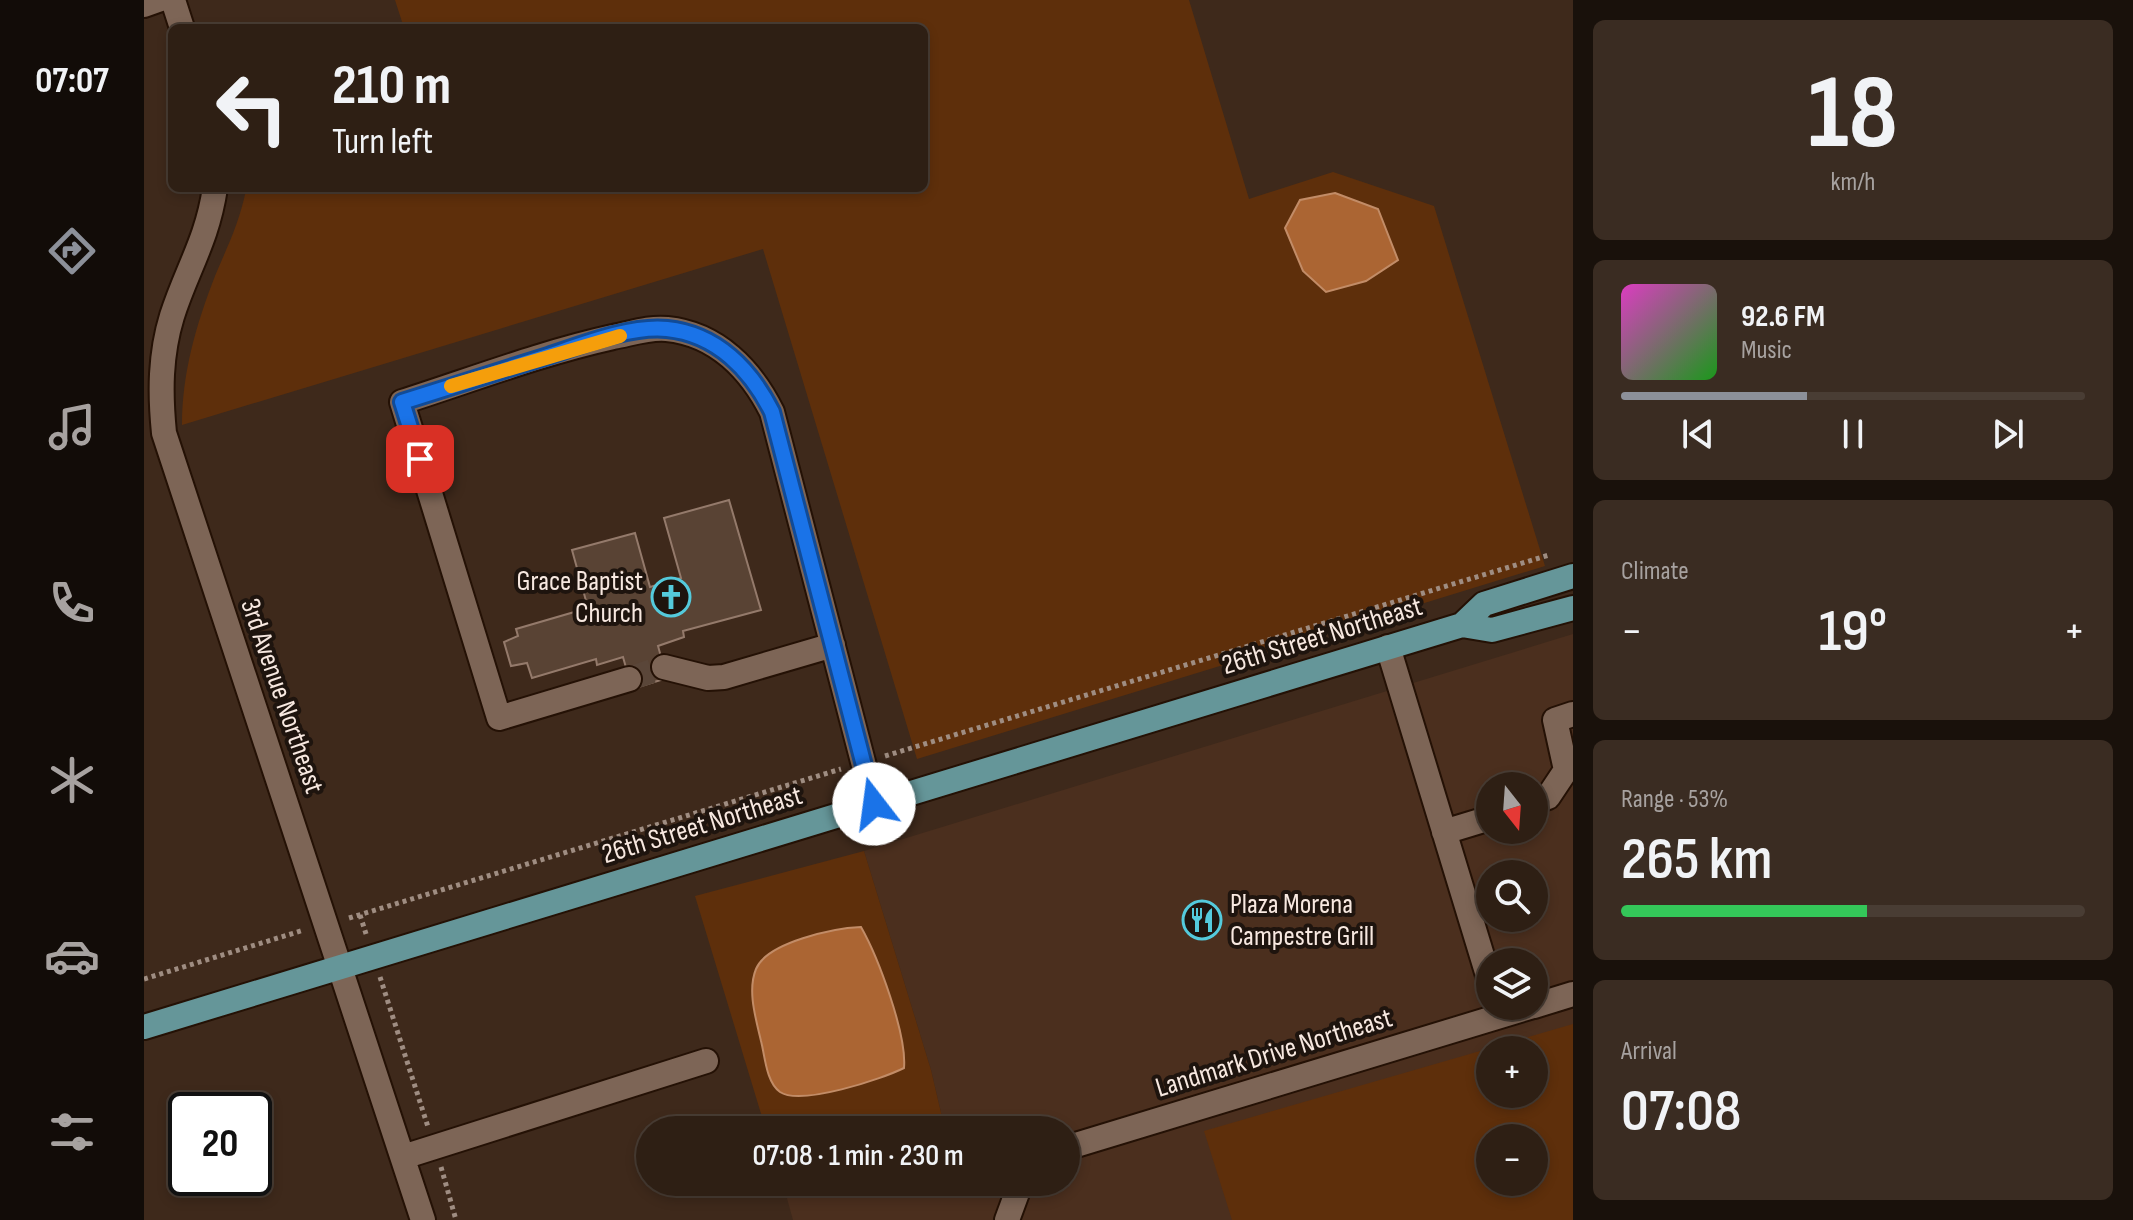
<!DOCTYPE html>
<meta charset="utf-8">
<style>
body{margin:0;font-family:"Sofia Sans Condensed",sans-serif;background:#3a2c22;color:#f1f3f6;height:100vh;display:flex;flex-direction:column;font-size:30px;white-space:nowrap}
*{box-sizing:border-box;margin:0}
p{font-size:26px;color:#a7a2a0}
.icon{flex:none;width:44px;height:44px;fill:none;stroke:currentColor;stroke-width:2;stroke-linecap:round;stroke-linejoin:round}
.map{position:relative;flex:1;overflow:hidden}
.panel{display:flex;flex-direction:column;gap:20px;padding:20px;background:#19110b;width:560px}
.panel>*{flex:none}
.banner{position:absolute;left:24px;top:24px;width:760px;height:168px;border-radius:12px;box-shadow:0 4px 12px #0003,0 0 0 2px #493d34;background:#2e1f14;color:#f1f3f6;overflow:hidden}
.needle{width:52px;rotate:163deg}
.tools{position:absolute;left:1332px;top:772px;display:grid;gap:16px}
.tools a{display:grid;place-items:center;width:72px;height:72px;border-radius:50%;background:#2e1f14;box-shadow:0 4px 12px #0003,0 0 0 2px #493d34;font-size:40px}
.speed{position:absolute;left:24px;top:1092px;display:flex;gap:16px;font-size:40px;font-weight:700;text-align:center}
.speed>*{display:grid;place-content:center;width:104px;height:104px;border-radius:50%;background:#2e1f14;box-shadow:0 4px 12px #0003,0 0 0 2px #493d34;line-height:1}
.speed .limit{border:4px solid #111;border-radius:12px;background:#fff;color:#111}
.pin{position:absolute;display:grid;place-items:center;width:68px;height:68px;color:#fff;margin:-34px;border-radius:16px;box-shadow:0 4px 12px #0006}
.me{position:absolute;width:88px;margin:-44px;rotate:345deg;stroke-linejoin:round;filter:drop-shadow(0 0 6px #0008)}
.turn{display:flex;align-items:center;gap:28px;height:168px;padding:0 32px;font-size:36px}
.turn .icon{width:104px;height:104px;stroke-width:2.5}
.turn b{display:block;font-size:56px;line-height:68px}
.big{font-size:60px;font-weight:600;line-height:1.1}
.panel .card{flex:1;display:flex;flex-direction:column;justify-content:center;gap:12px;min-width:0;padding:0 28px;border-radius:12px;background:#3a2c22}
.panel .dial{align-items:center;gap:0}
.dial b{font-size:104px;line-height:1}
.song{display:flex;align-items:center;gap:24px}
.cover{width:96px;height:96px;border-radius:12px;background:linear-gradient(135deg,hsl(310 70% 55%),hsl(120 70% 35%))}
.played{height:8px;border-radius:4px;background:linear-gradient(90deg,#8c9099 40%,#493d34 40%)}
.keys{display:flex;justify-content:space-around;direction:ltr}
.heat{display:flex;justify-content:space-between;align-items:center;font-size:44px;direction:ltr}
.charge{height:12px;border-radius:6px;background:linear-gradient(90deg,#34c759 53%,#493d34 0)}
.trip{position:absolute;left:492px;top:1116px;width:444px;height:80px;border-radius:40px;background:#2e1f14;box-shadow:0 4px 12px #0003,0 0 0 2px #493d34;font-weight:600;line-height:80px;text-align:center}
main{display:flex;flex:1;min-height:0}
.tabs{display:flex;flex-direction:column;width:144px;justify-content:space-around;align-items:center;background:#120c08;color:#a7a2a0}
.tabs .icon{width:56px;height:56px}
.tabs .on{color:#8c9099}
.tabs b{font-size:36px;color:#f1f3f6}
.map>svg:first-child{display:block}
.built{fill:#4b2f1e;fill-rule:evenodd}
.green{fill:#5e2f0b;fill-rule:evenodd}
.water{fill:#ab6533;stroke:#c28c67;stroke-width:2}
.building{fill:#594334;stroke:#947a6b;stroke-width:2}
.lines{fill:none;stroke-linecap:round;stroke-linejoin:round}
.minor-tunnel{stroke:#5a4639;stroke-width:24;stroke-dasharray:24 12;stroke-linecap:butt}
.minor-casing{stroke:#241105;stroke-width:28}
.major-casing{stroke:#241105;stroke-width:28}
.path{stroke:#9f8d82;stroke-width:5;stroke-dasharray:4 4;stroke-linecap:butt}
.minor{stroke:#7d6556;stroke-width:24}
.major{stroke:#659699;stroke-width:24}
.route-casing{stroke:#114b97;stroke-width:20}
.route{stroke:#1a73e8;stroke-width:14}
.slow{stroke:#f59e0b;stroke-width:14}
.labels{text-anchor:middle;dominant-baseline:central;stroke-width:8;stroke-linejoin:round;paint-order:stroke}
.poi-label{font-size:28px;fill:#f7e8e0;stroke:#1e140e;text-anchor:end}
.street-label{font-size:28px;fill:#f7e8e0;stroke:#1e140e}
</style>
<main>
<nav class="tabs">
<b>07:07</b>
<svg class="icon on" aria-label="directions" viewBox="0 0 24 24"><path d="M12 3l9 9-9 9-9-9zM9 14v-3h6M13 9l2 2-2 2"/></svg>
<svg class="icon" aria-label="music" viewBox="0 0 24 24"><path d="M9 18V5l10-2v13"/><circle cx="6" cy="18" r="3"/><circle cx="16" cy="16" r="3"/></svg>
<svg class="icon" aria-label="phone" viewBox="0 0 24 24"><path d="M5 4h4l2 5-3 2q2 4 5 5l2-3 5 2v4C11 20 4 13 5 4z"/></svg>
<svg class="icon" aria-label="climate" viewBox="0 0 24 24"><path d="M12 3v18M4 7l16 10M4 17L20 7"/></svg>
<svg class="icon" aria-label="car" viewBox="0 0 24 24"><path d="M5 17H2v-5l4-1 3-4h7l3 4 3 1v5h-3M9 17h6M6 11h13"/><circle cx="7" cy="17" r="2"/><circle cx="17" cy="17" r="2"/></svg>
<svg class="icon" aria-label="filters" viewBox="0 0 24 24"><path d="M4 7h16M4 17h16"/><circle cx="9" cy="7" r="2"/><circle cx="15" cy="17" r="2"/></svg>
</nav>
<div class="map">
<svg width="1429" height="1220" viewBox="0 0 1429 1220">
<rect width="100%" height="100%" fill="#3e291b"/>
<path class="built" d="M1429,634v586h-780l-10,-36 8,-2h275v-52h-121l-14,-60 -67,-219zM1346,786h44v44h-44zM1346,874h44v44h-44zM1346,962h44v44h-44zM1346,1050h44v44h-44zM1346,1138h44v44h-44z"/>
<path class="green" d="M251,0h794l60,199 84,-27 101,34 111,360 -628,193 -154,-510 -581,176c0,-52 14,-100 33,-149 13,-31 24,-52 31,-86l6,-2h672v-160h-520z
M720,851l67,219 14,60h-179l-71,-234z
M1429,1024v196h-341l-28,-89zM1390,1050v44h-44v-44zM1346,1138h44v44h-44z"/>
<path class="water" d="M1191,193l43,16 20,51 -32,21 -40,11 -23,-21 -18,-43 15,-28z
M717,927c17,30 46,107 43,141 -22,11 -103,38 -124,24 -14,-10 -15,-36 -19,-51 -5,-22 -14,-50 -5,-72 11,-27 79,-41 105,-42z"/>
<path class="building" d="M585,500l32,110 -78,21 1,6 -26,9 9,32 -35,11 -9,-32 -26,8 -1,-6 -64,19 -5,-15 -16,3 -7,-24 14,-6 -2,-7 72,-21 -16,-58 63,-17 15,54 31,-9 -17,-60z"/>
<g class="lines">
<path class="minor-tunnel" d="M485,679l35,-12"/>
<defs>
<path id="minor" d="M29,0l9,28
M0,5l14,-5
M71,188c-8,53 -28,81 -43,128 -12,39 -12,77 -8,117l259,787
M1244,647l102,335
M520,667l44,11 16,-1 109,-32
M485,679l-130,39 -97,-316c69,-22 139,-49 211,-65 17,-3 36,-10 54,-8 50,5 84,41 105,83l102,392
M1390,802l14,-5 18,-27 -11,-50 18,-6
M1300,832l46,-14
M1390,1006l39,-12
M922,1148l467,-142
M259,1157l303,-96
M863,1220l14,-38"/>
<path id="major" d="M1318,625l30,5 81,-22
M0,1027l1318,-402 22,-21 89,-28"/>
</defs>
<use href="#minor" class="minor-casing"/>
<use href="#major" class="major-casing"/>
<path class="path" d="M741,756l664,-201
M216,915l7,22
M205,918l492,-149
M236,977l48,150
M0,979l160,-49
M297,1167l15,53"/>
<use href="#minor" class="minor"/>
<use href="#major" class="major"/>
</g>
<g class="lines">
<defs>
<path id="route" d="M276,459l-18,-57c49,-15 97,-31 146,-46 33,-11 84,-31 119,-27 50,5 84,41 105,83l102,392"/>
</defs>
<use href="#route" class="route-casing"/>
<use href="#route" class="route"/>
<path class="slow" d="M307,386l169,-50"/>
</g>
<defs>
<symbol id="church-ring" viewBox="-11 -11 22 22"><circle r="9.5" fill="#1e140e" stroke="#54cadc" stroke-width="1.5"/><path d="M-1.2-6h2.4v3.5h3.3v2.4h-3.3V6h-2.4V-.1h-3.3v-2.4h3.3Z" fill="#54cadc"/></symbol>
<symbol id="restaurant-ring" viewBox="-11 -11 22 22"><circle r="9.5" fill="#1e140e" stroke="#54cadc" stroke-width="1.5"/><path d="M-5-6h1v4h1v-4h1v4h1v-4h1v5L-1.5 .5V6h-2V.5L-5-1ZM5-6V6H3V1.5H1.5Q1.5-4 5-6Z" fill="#54cadc"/></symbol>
</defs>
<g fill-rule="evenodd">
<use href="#church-ring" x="505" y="575" width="44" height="44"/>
<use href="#restaurant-ring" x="1036" y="898" width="44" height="44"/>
</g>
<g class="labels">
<g class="poi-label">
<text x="499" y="581">Grace Baptist<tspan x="499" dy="32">Church</tspan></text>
<text x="1086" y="904" text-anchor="start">Plaza Morena<tspan x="1086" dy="32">Campestre Grill</tspan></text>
</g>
<g class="street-label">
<text transform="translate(1178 636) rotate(-17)">26th Street Northeast</text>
<text transform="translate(138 696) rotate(71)">3rd Avenue Northeast</text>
<text transform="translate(558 825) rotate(-17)">26th Street Northeast</text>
<text transform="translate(1130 1053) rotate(-17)">Landmark Drive Northeast</text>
</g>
</g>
</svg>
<div class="tools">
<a><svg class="needle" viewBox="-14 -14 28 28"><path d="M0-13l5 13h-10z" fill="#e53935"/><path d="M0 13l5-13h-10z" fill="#a7a2a0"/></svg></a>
<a><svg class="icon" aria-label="search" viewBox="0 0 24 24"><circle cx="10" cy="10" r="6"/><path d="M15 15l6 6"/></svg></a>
<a><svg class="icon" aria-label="layers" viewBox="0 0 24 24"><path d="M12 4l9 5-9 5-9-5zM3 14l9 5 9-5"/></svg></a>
<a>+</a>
<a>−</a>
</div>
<div class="speed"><div class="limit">20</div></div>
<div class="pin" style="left:276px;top:459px;background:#d93025"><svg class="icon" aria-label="arrive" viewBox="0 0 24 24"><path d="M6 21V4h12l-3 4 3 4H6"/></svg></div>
<svg class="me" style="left:730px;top:804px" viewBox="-20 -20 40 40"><circle r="19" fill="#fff"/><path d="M0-13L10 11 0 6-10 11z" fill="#1a73e8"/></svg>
<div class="trip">07:08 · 1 min · 230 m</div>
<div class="banner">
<div class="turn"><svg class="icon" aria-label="left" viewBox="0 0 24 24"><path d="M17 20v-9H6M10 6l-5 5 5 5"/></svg><div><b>210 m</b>Turn left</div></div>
</div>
</div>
<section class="panel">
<div class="card dial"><b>18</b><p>km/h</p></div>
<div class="card">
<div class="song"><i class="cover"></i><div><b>92.6 FM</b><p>Music</p></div></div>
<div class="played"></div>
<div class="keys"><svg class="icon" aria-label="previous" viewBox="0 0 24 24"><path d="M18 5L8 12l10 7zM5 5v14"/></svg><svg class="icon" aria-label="pause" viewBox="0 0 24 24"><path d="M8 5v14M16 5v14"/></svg><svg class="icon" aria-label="next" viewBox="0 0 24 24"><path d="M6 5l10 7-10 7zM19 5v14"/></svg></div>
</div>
<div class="card"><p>Climate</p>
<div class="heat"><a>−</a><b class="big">19°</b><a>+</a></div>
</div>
<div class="card"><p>Range · 53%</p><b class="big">265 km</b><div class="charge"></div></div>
<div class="card"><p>Arrival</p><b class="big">07:08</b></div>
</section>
</main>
